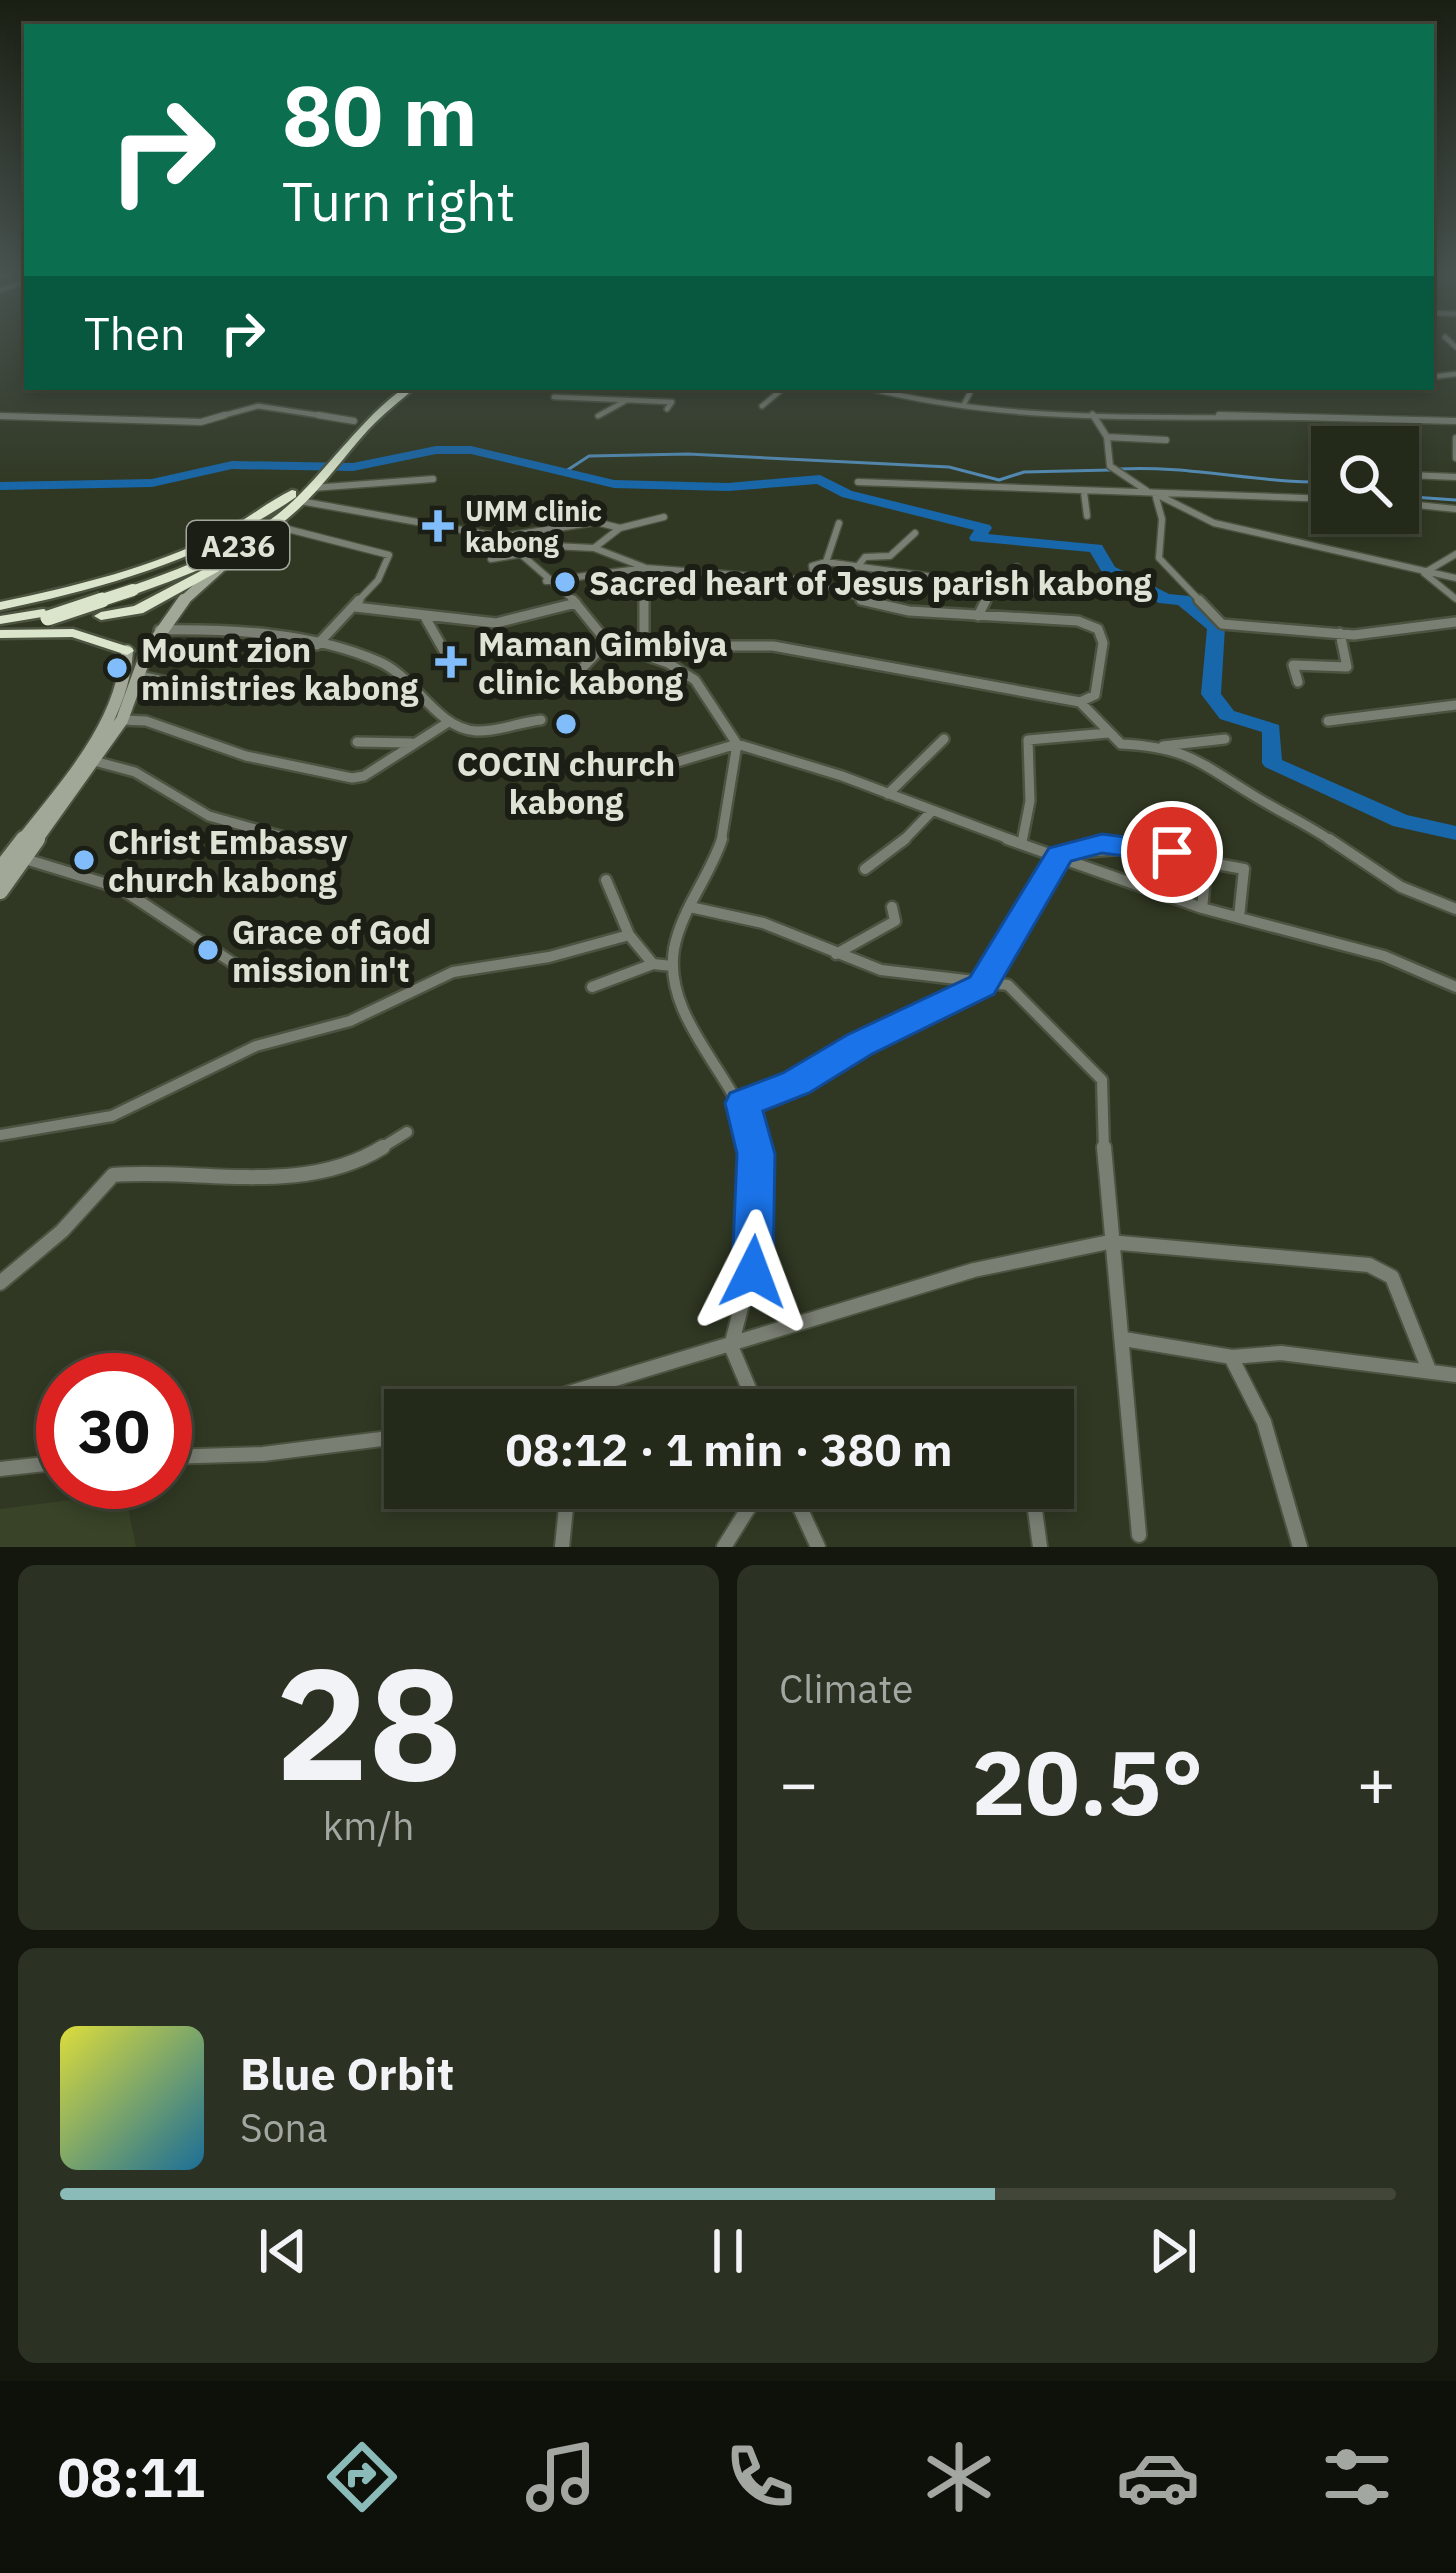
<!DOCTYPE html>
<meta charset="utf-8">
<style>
body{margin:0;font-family:"IBM Plex Sans",sans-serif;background:#2c3223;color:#f1f3f6;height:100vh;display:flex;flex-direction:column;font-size:45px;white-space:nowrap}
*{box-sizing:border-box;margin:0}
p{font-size:39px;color:#a3a7a2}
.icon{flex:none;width:66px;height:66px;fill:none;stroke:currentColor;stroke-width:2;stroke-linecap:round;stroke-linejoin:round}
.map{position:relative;height:1547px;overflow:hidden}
.side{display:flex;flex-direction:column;gap:18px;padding:18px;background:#14170e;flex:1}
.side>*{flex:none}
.guide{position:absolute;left:24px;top:24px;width:1410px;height:366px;border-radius:0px;box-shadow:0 6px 18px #0003,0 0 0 3px #414639;background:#0b6e4f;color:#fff;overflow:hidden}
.buttons{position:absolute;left:1311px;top:426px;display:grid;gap:24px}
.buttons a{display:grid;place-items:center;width:108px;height:108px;border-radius:0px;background:#242a1a;box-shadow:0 6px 18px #0003,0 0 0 3px #414639;font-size:60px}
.speed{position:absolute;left:36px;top:1353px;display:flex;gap:24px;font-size:60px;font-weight:700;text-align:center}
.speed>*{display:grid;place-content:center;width:156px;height:156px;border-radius:50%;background:#242a1a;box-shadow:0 6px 18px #0003,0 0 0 3px #414639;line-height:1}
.speed .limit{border:18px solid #d22;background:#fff;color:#111}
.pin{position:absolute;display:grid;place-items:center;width:102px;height:102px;color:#fff;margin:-51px;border:6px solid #fff;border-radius:50%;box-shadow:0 3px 12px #0007}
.me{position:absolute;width:132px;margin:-66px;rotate:3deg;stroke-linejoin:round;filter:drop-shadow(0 0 9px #0008)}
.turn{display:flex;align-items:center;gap:42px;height:252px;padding:0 60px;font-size:54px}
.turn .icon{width:156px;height:156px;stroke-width:2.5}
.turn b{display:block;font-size:84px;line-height:102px}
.then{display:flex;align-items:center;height:114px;padding:0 60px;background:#0003;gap:24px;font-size:45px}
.big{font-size:90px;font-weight:700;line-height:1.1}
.side .widget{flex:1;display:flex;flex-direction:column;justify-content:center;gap:18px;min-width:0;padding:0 42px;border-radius:18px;background:#2c3223}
.side .dial{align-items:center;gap:0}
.dial b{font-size:156px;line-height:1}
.song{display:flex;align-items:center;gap:36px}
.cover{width:144px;height:144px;border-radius:18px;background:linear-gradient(135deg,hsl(60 70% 55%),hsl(200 70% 35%))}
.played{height:12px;border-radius:6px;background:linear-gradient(90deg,#8bbbb9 70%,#414639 70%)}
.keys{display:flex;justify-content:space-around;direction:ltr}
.heat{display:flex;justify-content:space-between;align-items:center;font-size:66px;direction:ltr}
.side .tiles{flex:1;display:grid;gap:18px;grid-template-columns:1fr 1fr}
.widget:last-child{grid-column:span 2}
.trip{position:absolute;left:384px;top:1389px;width:690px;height:120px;border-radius:0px;background:#242a1a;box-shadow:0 6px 18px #0003,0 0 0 3px #414639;font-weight:700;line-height:120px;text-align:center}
.menu{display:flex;height:192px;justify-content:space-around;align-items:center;background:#0e110a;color:#a3a7a2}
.menu .icon{width:84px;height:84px}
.menu .selected{color:#8bbbb9}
.menu b{font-size:54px;color:#f1f3f6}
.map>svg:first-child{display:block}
.built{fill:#384327}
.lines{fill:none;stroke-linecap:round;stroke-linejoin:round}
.stream{stroke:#538cb7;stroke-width:3}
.river{fill:#1867aa;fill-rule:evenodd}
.street-far4-casing{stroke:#4c5340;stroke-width:8}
.street-far3-casing{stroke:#4c5340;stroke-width:9}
.street-far2-casing{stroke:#4c5340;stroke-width:14}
.street-far1-casing{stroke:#4c5340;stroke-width:15}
.street-casing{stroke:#4c5340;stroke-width:18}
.secondary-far2-casing{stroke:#4c5340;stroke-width:14}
.secondary-far1-casing{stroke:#4c5340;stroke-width:16}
.secondary-casing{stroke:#4c5340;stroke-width:21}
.highway-casing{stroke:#4c5340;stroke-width:5}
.street-far4{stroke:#7a7f74;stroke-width:4.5}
.street-far3{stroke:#7a7f74;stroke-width:6}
.street-far2{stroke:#7a7f74;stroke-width:9}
.street-far1{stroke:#7a7f74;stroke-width:10}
.street{stroke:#7a7f74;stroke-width:14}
.secondary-far2{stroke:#a1a897;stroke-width:10}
.secondary-far1{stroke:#a1a897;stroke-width:12}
.secondary{stroke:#a1a897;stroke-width:16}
.highway{fill:#dae5cb;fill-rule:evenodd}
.highway-bridge-far1-casing{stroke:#4c5340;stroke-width:15;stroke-linecap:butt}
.highway-bridge-casing{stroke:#4c5340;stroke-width:20;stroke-linecap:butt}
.highway-bridge-far1{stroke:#dae5cb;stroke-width:12}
.highway-bridge{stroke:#dae5cb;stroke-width:15}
.route{fill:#1a73e8;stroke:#114b97;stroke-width:3}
.poi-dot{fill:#80bdfa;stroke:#1a1e14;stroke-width:4.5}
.labels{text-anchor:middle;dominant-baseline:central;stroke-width:12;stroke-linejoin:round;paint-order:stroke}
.far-poi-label{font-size:27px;font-weight:bold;fill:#dee3d6;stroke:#1a1e14;text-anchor:start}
.shield{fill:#1a1e14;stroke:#a3a89c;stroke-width:3}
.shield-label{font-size:30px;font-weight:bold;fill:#dee3d6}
.poi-label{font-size:33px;font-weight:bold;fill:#dee3d6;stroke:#1a1e14;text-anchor:start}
</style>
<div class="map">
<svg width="1456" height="1547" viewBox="0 0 1456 1547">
<rect width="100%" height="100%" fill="#303823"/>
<path class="built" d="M125,1493l11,54h-136v-38z"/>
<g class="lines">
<path class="stream" d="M0,278l13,-4
M1119,469c72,-4 141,15 213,13
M566,471l23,-15 99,-2 261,13 50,13 25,-8 86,-2
M1398,496l58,4"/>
<path class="river" d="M436,446h35l143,34 114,3 92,-8 32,16 138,34 2,3 -4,6 114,11 13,22 54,27 20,2 33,27 3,4 -4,67 13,17 45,14 3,35 125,55 49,11v14l-63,-14 -128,-59 -3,-4v-31l-42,-13 -19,-25 6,-65 -29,-24 -19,-2 -56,-29 -13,-22 -119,-11 -2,-3 5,-8 -132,-33 -25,-13 -89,7 -114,-3 -143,-34h-35l-83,17 -121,-2 -80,18 -152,3v-8l152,-3 80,-18 121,2z"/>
<defs>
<path id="street-far4" d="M0,290l27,-9
M1431,313l25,1
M1445,337l11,10
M1431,377l25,-3
M864,387c154,40 323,28 481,31
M554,397l118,5 -5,7
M762,406l23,-19
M963,406l10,-19
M1092,414l3,4
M0,416l80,2
M598,416l29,-16
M214,418l44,-12 79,12"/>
<path id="street-far3" d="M318,415l36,6
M1093,415l14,22 3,29 37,25
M1219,415l237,6
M0,416l201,6 24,-7
M1107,437l59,3
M1456,438v20
M1398,480l13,1 -3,-6 48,2
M858,482l474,17
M312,488l121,-9
M1084,492l3,24
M1155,494l7,25 -3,39 43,45
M1162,497l52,26 242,55
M300,501l201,36 76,66
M1398,503l58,6
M272,525l117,30 -11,25 -22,23
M620,528l44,-11
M501,537l95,-15 24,6 -26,20
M512,544l82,4 52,20
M1456,554l-32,19 32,26
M491,559l31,-5
M826,562l13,-39
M858,566l7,-9 25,-1 25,-23
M546,581l100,-13 169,13 59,22
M815,581l-3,-15 14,-4 229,32
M1011,588l6,-21
M985,603l9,-18"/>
<path id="street-far2" d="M573,600l34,42 61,21 27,17 42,64 -16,98
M861,600l48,11 169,10 20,8 5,14 -8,52 -15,7
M1199,600l23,24 132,11 102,-13
M644,601v53
M355,607l141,16 80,-20
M978,616l8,-16
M425,617l22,39
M159,630c74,-1 153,2 221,32 36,16 56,66 96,69 22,1 44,-9 65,-11
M317,645l42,-45
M653,658l34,-12h86l307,56 41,42c65,3 78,18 130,50 27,17 56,30 82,48
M140,676l90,20
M574,677l33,-35
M1298,682l-5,-17 54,2 -7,-34
M122,720l24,1 100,35 106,22 12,-2 83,-53
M1328,721l128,-16
M357,742l54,1
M1163,746l62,-7
M94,761l41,11 74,44 93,26
M611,765l46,3 80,-24 105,32 175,66
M888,794l56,-55
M902,842l29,-30
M1022,842l8,-41 -2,-61 80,-7"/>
<path id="street-far1" d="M292,839l18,5
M722,839c-12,37 -41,71 -48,110 -12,73 69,132 82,201
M1007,839l195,69 182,48 72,31
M1329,839l72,48 55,22
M25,859l95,29 140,93
M865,869l40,-30
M606,880l23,55
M690,907l73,16 118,47 127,15 94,95 2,70
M1202,908l5,-48
M836,954l59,-33 -3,-14
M592,987l61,-23
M743,1103l53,-20 63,-38 123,-59 78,-132 70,-6 114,21 -5,48
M0,1135l112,-19 144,-70 94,-25 103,-49 96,-15 80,-22 24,29 19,2
M378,1150l29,-18"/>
<path id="street" d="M756,1147l3,43 -5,68 -23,88 27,64
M1104,1147l35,388
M0,1283l62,-52 51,-56c89,-7 190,22 270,-28
M1124,1339l108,18 49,-4 175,22
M1231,1357l33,65 36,125
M513,1410l461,-140 135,-28 260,23 23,12 37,93
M577,1410l3,-20
M965,1410l54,-7 1,7
M165,1457l98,-3 142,-18
M0,1469l63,-7
M791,1488l27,59
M1032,1488l8,59
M562,1547l6,-59
M724,1547l37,-59"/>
<path id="secondary-far2" d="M181,603l52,-47"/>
<path id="secondary-far1" d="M21,842c43,-55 102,-118 106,-191
M35,842l87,-122 24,-66 38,-54"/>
<path id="secondary" d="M0,870l24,-31
M0,891l37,-52"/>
<path id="highway" d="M405,387h11c-16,14 -33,27 -48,43 -27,30 -50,64 -81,89 -44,36 -97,55 -149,74h-10v-6c59,-20 119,-43 165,-86 39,-37 68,-82 112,-114z
M292,490l4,1v6c-90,62 -190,91 -296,113v-8c76,-16 151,-34 221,-69 24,-12 46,-31 71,-43z
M214,564l5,1v6l-76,42 -42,7 -7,-4 7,-4 33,-6z
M43,609l5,1v6l-48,8v-8z
M73,629l59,19 2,3 -7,4 -55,-18 -72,1v-8z"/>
</defs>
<use href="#street-far4" class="street-far4-casing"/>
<use href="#street-far3" class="street-far3-casing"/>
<use href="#street-far2" class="street-far2-casing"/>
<use href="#street-far1" class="street-far1-casing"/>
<use href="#street" class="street-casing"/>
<use href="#secondary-far2" class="secondary-far2-casing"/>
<use href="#secondary-far1" class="secondary-far1-casing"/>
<use href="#secondary" class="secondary-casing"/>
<use href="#highway" class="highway-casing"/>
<use href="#street-far4" class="street-far4"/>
<use href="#street-far3" class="street-far3"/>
<use href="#street-far2" class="street-far2"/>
<use href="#street-far1" class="street-far1"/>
<use href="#street" class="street"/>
<use href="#secondary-far2" class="secondary-far2"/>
<use href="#secondary-far1" class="secondary-far1"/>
<use href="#secondary" class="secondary"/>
<use href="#highway" class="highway"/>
<defs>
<path id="highway-bridge-far1" d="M93,603l40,-13"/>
<path id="highway-bridge" d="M48,618l54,-18"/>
</defs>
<use href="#highway-bridge-far1" class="highway-bridge-far1-casing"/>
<use href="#highway-bridge" class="highway-bridge-casing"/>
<use href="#highway-bridge-far1" class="highway-bridge-far1"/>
<use href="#highway-bridge" class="highway-bridge"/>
</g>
<linearGradient id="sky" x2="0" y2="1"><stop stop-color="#1a1f13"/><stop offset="0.56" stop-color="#485350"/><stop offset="1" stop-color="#485350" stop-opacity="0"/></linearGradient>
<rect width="1456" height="490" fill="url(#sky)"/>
<path class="route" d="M1102,834l70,9 15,9 -15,10 -70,-9 -31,8 -77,133 -122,60 -63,39 -46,18 12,43 -2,118 -6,13 -14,5 -15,-5 -6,-13 5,-118 -12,-51 5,-10 53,-20 64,-38 123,-58 79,-129z"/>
<g class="poi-dot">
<path d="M432 508h12v12h12v12h-12v12h-12v-12h-12v-12h12z"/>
<circle cx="565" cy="582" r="12"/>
<path d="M445 644h12v12h12v12h-12v12h-12v-12h-12v-12h12z"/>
<circle cx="117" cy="668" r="12"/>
<circle cx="566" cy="724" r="12"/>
<circle cx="84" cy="860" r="12"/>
<circle cx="208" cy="950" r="12"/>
</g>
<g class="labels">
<g class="far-poi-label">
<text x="465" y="510">UMM clinic<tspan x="465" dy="31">kabong</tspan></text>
</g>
<rect class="shield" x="187" y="521" width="102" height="48" rx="9"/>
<g class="shield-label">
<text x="238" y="545">A236</text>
</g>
<g class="poi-label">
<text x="589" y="582">Sacred heart of Jesus parish kabong</text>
<text x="478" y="643">Maman Gimbiya<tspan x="478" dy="38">clinic kabong</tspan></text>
<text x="141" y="649">Mount zion<tspan x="141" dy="38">ministries kabong</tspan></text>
<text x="566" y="763" text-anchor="middle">COCIN church<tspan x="566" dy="38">kabong</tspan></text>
<text x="108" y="841">Christ Embassy<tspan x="108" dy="38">church kabong</tspan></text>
<text x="232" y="931">Grace of God<tspan x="232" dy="38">mission in't</tspan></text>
</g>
</g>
</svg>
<div class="buttons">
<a><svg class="icon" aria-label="search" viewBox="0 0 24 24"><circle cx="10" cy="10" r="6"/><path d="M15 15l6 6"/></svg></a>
</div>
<div class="speed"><div class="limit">30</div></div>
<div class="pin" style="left:1172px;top:852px;background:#d93025"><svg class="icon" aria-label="arrive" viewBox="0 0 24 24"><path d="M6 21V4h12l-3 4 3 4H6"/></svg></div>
<svg class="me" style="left:753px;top:1272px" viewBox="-20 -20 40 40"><path d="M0-17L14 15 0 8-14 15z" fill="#1a73e8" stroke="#fff" stroke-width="4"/></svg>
<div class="trip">08:12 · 1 min · 380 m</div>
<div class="guide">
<div class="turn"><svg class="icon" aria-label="right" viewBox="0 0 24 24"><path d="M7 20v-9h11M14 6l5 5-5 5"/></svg><div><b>80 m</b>Turn right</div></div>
<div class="then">Then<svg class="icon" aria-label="right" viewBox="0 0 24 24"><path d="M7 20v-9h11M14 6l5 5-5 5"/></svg></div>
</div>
</div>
<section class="side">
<div class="tiles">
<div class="widget dial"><b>28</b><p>km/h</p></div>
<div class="widget"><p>Climate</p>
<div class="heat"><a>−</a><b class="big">20.5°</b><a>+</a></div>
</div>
<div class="widget">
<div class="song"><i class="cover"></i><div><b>Blue Orbit</b><p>Sona</p></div></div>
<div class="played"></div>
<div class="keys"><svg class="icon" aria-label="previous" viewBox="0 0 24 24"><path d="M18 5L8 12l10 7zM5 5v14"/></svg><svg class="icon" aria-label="pause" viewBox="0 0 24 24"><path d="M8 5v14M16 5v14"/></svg><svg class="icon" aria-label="next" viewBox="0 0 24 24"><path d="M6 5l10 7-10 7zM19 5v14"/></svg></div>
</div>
</div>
</section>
<nav class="menu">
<b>08:11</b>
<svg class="icon selected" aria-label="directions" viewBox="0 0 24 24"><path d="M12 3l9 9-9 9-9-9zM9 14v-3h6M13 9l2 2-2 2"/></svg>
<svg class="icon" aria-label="music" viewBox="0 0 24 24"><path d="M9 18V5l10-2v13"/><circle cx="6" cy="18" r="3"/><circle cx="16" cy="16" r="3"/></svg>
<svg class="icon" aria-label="phone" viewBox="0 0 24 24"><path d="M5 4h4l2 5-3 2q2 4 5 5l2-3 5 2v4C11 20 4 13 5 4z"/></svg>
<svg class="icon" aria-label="climate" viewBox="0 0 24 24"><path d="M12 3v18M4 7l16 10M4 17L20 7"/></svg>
<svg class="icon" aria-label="car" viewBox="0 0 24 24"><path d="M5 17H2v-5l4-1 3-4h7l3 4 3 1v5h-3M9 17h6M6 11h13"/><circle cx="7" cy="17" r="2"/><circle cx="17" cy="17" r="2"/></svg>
<svg class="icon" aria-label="filters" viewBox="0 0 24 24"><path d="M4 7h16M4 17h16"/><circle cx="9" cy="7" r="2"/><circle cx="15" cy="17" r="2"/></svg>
</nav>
